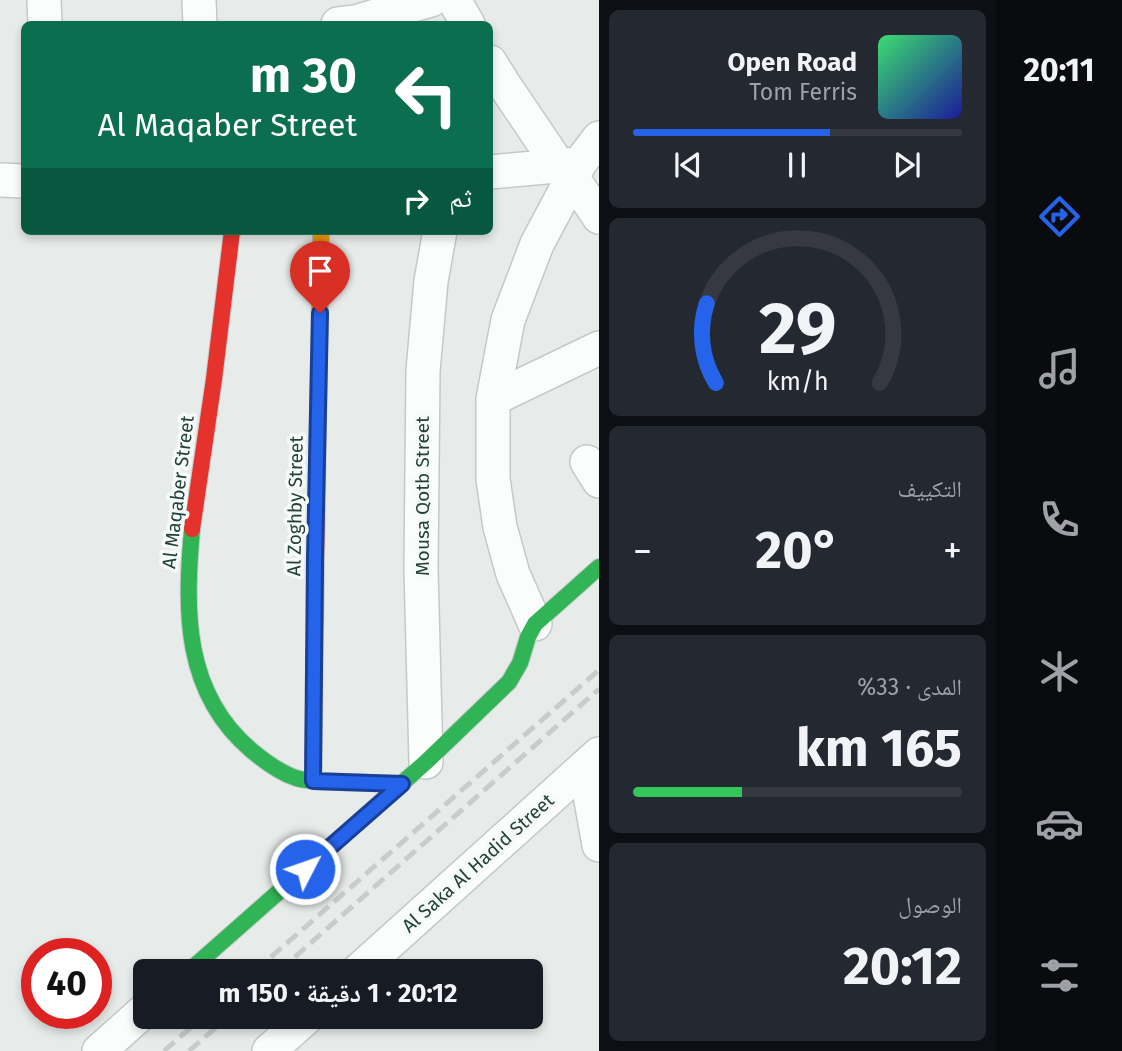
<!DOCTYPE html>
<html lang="ar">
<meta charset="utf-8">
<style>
body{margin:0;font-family:"Fira Sans","Noto Naskh Arabic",sans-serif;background:#242831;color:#f1f3f6;direction:rtl;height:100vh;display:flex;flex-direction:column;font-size:26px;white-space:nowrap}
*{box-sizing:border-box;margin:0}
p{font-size:23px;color:#9ea1a6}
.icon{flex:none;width:38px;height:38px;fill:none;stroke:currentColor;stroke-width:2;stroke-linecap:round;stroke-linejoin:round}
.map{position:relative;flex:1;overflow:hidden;direction:ltr}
.drawer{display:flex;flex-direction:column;gap:10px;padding:10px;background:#0d0f14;width:397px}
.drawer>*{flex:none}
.top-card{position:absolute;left:21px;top:21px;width:472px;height:214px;border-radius:10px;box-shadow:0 4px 10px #0003;direction:rtl;background:#0b6e4f;color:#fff;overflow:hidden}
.speed{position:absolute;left:21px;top:938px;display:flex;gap:14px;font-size:35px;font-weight:700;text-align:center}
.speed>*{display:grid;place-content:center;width:91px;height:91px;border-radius:50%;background:#171b24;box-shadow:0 4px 10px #0003;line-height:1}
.speed .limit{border:10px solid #d22;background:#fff;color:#111}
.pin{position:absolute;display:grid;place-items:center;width:60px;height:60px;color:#fff;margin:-72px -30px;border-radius:50% 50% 50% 0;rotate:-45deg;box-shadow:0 0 7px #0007}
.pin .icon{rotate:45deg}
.me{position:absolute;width:77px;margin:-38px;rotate:49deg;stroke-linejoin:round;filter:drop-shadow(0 0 5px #0008)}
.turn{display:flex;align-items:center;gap:24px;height:147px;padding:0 21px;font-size:32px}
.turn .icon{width:91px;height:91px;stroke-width:2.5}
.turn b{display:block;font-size:49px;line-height:60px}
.then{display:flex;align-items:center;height:66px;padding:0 21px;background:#0003;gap:14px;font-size:26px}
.big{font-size:52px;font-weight:700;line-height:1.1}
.drawer .tile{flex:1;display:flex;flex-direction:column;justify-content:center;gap:10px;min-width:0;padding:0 24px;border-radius:10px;background:#242831}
.drawer .dial{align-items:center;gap:0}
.dial svg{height:182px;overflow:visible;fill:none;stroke:#363941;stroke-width:7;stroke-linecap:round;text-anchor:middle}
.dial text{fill:#f1f3f6;stroke:none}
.song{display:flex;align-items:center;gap:21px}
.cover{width:84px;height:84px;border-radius:10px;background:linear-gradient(135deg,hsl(140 70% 55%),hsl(240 70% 35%))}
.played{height:7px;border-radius:4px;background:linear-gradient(90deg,#2563eb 60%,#363941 60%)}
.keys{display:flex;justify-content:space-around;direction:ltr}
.heat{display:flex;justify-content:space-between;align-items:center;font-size:38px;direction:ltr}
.charge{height:10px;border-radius:5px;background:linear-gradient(90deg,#34c759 33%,#363941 0)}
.trip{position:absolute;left:133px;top:959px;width:410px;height:70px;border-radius:10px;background:#171b24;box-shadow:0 4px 10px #0003;font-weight:700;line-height:70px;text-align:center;direction:rtl}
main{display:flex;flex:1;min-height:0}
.dock{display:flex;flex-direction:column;width:126px;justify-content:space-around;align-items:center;background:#090b0e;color:#9ea1a6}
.dock .icon{width:49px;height:49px}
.dock .active{color:#2563eb}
.dock b{font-size:32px;color:#f1f3f6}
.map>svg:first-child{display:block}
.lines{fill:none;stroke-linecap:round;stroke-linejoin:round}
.street-casing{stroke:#c4c9c7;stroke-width:36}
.fast-casing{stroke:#c2cac7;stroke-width:18}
.slow-casing{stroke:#c2cac7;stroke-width:18}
.jam-casing{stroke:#c2cac7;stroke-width:18}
.street{stroke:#fbfcfc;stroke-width:33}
.fast{stroke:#30b455;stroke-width:16}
.slow{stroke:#ff9f0a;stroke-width:16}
.jam{stroke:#e5322d;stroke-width:16}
.rail{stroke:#c8cdcb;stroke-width:5;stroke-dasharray:14 7;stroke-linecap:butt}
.route-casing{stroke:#184099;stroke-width:18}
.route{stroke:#2563eb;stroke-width:12}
.labels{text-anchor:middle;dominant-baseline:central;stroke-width:7;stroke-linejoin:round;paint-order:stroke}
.street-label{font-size:19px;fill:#23413a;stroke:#f6faf8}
</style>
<main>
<nav class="dock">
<b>20:11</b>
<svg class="icon active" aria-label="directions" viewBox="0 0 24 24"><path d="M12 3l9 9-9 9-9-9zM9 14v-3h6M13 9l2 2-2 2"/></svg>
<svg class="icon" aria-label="music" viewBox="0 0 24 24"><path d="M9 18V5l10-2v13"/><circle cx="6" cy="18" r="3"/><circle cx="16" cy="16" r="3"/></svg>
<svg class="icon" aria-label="phone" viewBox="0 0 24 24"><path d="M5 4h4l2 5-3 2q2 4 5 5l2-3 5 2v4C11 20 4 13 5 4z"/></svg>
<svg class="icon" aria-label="climate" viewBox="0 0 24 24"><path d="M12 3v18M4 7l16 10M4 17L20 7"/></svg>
<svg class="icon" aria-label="car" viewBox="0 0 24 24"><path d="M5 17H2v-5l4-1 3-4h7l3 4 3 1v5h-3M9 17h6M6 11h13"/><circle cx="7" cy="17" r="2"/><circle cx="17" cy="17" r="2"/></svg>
<svg class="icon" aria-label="filters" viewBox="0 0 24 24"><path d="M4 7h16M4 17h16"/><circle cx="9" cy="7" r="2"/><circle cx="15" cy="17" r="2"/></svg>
</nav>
<section class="drawer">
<div class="tile">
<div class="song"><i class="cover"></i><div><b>Open Road</b><p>Tom Ferris</p></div></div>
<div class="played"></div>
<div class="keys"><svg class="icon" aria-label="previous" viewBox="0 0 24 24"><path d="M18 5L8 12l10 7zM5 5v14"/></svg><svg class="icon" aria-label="pause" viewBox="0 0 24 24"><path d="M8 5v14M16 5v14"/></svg><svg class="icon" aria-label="next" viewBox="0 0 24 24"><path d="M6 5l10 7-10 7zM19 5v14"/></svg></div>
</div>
<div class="tile dial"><svg viewBox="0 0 100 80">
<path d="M14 69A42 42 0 1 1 86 69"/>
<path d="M14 69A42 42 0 0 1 10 34" stroke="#2563eb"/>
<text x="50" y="56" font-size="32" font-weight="700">29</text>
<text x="50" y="72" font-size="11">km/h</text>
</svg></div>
<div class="tile"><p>التكييف</p>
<div class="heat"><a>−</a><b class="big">20°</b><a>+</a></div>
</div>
<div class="tile"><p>المدى · 33%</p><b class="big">165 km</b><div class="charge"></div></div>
<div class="tile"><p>الوصول</p><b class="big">20:12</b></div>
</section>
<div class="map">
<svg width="599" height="1051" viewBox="0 0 599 1051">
<rect width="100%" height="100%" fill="#e7ecea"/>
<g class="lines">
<defs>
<path id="street" d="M44,0l1,24
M199,0l1,24
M454,0l14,24
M338,24l17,-2 76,-22
M490,62l13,21 56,83
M490,172l88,-8
M572,177l27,40
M0,180l24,1
M493,399l106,-51
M587,462l12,19
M535,624l-22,-50 -13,-47 -7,-48v-80l15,-79 29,-76 43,-81 19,-25
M426,762l-5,-194 2,-197 8,-90 9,-50
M585,767l14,78
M358,971l241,-217
M99,1051l46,-41
M269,1051l38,-34"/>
<path id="fast" d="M192,529c-7,81 -9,163 59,221 12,10 30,23 45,28 13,4 28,3 42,4 21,1 43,1 64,2
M189,971l237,-209 83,-80 11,-19 8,-26 7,-13 64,-57"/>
<path id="slow" d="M318,419l3,-188"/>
<path id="jam" d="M192,529l22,-150 18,-148
M313,781l5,-362"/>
</defs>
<use href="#street" class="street-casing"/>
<use href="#fast" class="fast-casing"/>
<use href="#slow" class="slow-casing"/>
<use href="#jam" class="jam-casing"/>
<use href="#street" class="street"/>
<use href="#fast" class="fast"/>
<use href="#slow" class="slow"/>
<use href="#jam" class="jam"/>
<path class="rail" d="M255,971l344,-301
M279,971l320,-282
M164,1051l39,-34
M189,1051l39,-34"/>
</g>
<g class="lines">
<defs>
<path id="route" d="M305,869l97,-85 -89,-3 2,-224 5,-244"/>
</defs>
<use href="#route" class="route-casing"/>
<use href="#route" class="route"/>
</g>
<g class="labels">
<g class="street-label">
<text transform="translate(178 492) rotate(-83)">Al Maqaber Street</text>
<text transform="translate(422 496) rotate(-90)">Mousa Qotb Street</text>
<text transform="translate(295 506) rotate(-89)">Al Zoghby Street</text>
<text transform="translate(478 863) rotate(-42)">Al Saka Al Hadid Street</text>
</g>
</g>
</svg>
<div class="speed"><div class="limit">40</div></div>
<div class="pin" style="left:320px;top:313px;background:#d93025"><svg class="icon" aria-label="arrive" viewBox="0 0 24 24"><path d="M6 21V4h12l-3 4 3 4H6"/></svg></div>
<svg class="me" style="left:305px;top:869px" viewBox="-20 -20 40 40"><circle r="17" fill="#2563eb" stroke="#fff" stroke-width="3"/><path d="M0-11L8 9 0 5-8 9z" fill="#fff"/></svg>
<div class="trip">20:12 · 1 دقيقة · 150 m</div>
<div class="top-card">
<div class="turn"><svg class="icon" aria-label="left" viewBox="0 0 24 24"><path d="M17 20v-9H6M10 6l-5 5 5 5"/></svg><div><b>30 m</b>Al Maqaber Street</div></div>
<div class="then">ثم<svg class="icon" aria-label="right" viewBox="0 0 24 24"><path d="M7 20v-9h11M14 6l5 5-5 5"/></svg></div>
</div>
</div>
</main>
